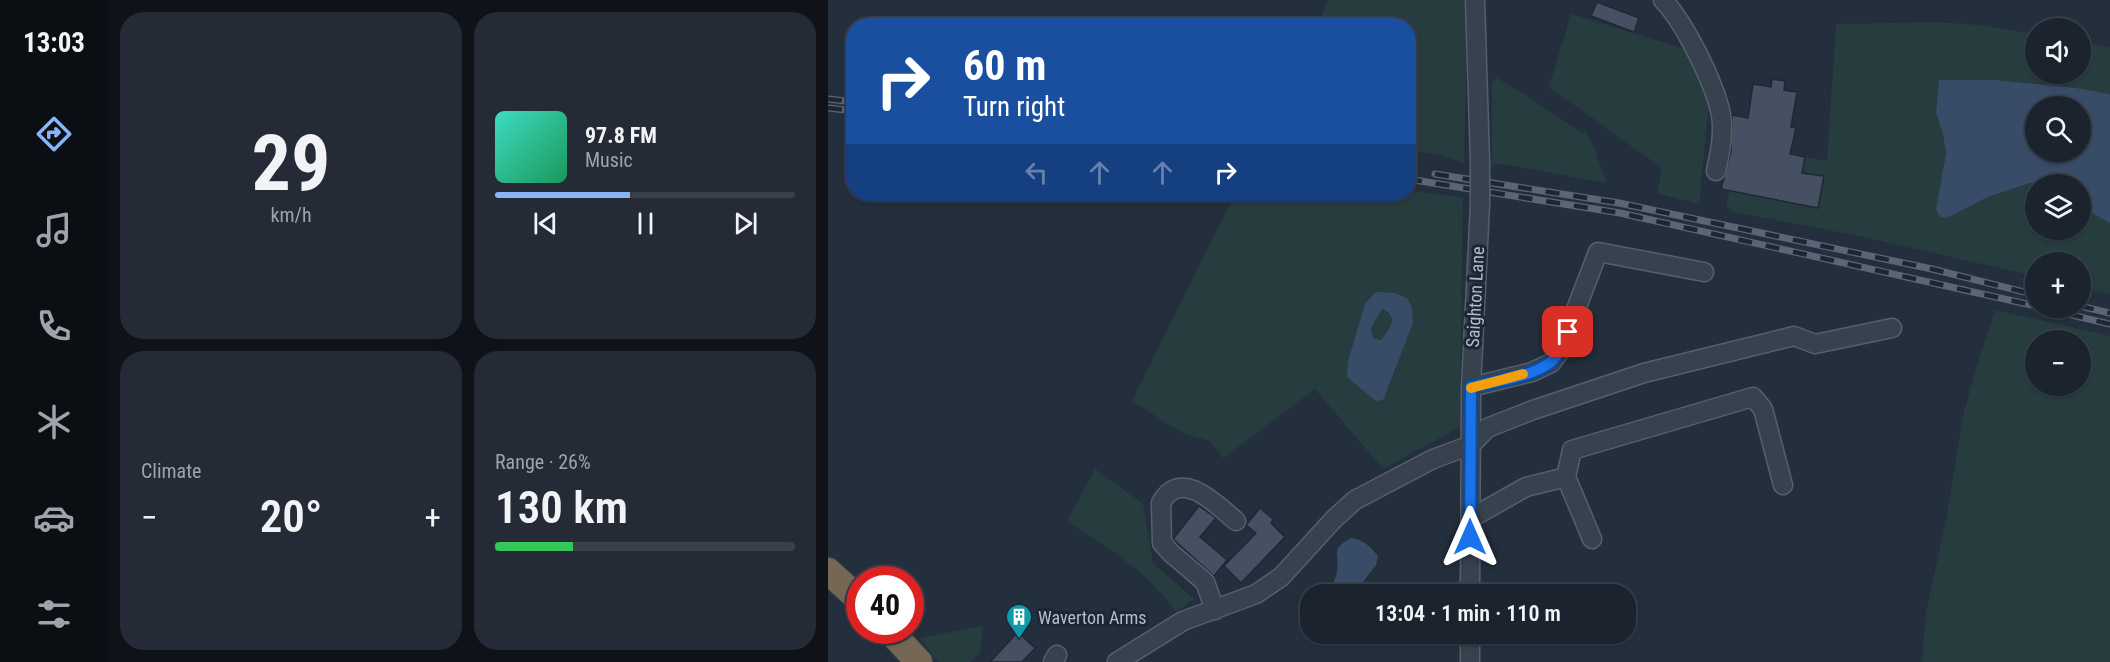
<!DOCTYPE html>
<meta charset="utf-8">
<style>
body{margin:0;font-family:"Roboto Condensed",sans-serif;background:#242b36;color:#f1f3f6;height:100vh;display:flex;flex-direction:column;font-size:22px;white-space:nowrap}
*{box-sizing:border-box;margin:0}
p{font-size:20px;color:#a0a4aa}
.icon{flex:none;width:33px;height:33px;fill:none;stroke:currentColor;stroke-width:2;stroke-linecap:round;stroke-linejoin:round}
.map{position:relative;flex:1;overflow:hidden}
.drawer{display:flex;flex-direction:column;gap:12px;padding:12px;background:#0f1319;width:720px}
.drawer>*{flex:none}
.top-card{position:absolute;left:18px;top:18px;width:570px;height:183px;border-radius:24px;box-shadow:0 2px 4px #0004,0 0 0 2px #39404a;background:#1a4fa0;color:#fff;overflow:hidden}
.controls{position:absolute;left:1197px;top:18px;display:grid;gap:12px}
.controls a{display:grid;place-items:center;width:66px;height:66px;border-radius:50%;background:#1b232e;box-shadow:0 2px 4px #0004,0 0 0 2px #39404a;font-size:30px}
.speed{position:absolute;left:18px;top:566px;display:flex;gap:12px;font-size:30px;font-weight:700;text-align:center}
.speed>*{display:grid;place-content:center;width:78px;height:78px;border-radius:50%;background:#1b232e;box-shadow:0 2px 4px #0004,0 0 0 2px #39404a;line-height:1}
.speed .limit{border:9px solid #d22;background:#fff;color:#111}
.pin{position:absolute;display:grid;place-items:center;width:51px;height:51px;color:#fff;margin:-26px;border-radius:12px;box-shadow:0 3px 9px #0006}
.me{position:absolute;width:66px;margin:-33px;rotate:0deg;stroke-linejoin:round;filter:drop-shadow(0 0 4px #0008)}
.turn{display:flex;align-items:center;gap:21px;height:126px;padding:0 18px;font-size:27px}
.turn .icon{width:78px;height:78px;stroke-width:2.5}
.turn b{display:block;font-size:42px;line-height:51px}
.lanes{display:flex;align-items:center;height:57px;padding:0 18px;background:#0003;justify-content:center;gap:30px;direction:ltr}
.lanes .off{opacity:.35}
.big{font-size:45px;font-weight:600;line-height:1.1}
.drawer .tile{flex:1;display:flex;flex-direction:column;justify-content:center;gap:9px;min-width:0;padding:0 21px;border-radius:24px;background:#242b36}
.drawer .dial{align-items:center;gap:0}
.dial b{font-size:78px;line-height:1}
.song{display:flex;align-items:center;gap:18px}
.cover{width:72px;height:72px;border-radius:9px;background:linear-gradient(135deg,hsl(170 70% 55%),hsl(150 70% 35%))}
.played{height:6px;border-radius:3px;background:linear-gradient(90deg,#8ab4f8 45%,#39404a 45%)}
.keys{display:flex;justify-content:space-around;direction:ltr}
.heat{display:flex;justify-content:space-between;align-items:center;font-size:33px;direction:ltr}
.charge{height:9px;border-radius:4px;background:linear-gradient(90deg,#34c759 26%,#39404a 0)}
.drawer .tiles{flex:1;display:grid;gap:12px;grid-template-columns:repeat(2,1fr)}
.trip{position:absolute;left:472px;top:584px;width:336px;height:60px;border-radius:24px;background:#1b232e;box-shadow:0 2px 4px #0004,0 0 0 2px #39404a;font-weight:600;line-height:60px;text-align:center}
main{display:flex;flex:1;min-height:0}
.menu{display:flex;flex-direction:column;width:108px;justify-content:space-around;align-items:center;background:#0b0e12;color:#a0a4aa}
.menu .icon{width:42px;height:42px}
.menu .active{color:#8ab4f8}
.menu b{font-size:27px;color:#f1f3f6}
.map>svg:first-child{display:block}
.green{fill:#263c3f;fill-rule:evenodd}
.water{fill:#394c67;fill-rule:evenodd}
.building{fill:#455162;stroke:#1f2835;stroke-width:1.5}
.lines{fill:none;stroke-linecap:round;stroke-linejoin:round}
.minor-casing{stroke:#565f6c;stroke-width:21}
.highway-casing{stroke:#434c59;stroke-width:28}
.minor{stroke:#38414e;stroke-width:18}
.highway{stroke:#746855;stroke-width:26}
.rail-casing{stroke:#5a6575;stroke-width:7}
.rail{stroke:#1d2633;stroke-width:4.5;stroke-dasharray:14;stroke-linecap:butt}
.minor-bridge-casing{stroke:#565f6c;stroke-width:21;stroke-linecap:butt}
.minor-bridge{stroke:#38414e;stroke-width:18}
.route-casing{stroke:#114b97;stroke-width:15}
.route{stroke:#1a73e8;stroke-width:10}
.slow{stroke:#f59e0b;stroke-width:10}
.labels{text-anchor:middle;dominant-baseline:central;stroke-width:6;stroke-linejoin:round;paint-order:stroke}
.street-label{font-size:18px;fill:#b4bcc9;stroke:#1d2633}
.poi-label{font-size:18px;fill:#b4bcc9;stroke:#1d2633;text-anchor:start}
</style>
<main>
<nav class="menu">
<b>13:03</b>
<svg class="icon active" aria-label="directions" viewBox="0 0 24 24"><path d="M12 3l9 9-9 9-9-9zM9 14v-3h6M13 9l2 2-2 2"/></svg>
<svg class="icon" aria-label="music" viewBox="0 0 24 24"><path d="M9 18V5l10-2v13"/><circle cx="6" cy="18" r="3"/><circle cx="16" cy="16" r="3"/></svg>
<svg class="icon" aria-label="phone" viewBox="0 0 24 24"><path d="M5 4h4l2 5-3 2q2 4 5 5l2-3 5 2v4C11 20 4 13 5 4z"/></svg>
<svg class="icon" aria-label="climate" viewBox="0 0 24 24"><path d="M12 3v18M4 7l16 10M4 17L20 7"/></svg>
<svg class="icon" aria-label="car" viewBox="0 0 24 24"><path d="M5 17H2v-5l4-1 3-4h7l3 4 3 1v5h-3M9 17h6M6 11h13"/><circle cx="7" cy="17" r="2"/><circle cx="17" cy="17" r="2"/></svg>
<svg class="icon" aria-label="filters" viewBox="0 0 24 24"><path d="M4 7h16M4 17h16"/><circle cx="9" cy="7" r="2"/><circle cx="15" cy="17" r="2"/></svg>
</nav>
<section class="drawer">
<div class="tiles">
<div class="tile dial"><b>29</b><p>km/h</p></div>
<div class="tile">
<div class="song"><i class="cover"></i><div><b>97.8 FM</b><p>Music</p></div></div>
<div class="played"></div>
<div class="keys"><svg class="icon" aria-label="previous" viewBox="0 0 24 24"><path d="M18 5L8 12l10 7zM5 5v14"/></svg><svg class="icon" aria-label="pause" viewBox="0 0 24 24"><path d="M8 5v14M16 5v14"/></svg><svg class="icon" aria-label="next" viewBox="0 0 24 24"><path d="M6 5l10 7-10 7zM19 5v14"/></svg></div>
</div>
<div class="tile"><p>Climate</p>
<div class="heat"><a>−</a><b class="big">20°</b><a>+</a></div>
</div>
<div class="tile"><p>Range · 26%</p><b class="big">130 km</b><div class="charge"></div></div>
</div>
</section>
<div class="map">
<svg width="1282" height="662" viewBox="0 0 1282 662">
<rect width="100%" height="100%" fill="#242f3e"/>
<path class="green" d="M500,0h138l1,26 -3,137 -25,-8 -30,-5 -1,-124h-91z
M743,14l117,36 21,53 -10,101 -42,-11 5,-25 -113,-81z
M1108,22l43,3 56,9 1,40h44l1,-32 29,5v47l-34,-6 -80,-8h-57l-3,33 7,21 3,19 -10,56 4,8 7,1 41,-21 42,-14 5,2 1,45h44l1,-23 29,16v71l-29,-7 -1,-25h-44l-1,14 -181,-41 -121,-23 -7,-5 3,-16 89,17 6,-31 -22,-4 3,-16 22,4 9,-137z
M669,78l24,14 61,41 3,-3 11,22 10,31 -109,-20 -5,3v-84z
M581,191l54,6 -3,230 -77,42 -68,-80 -92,69 -13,-17 -26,-7 -52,-33 103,-207h173z
M1167,310l115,26v326h-188l4,-49 21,-98 15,-94 11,-43zM1208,340h44v46h-44z
M267,469l48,35 10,59 41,36 -18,13c-28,-41 -68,-64 -109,-91z
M155,626l-3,27 -10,9h-32l-18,-24z"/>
<path class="water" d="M1111,80h57l80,8 34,6v129l-29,-16 -1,-23 -50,-1 -42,14 -41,21 -7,-1 -4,-8 10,-56 -3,-19 -7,-21zM1208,106h44v46h-44z
M548,292l19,1 12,5 5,9 1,16 -30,77 -7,1 -29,-24 1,-16 17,-57zM554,309c18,7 8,20 -1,31l-8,-2 -2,-10z
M523,538c13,2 19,8 27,18l-2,9 -14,18 2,11h-35c2,-7 7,-15 8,-23 3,-17 -8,-21 14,-33z"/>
<path class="building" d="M769,2l42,16 -5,14 -43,-16z
M944,79l13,2 -1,9 13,2 -6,35 5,1 -6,26 15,3 -3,16 22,3 -6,32 -97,-19 10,-37 1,-37 16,3 5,-34 18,3z
M371,506l17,12 -16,19 27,23 -13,16 -41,-37z
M432,508l13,11 -2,4 14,14 -44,46 -17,-17 32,-33 -10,-8z
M190,632l17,16 -13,14h-32z"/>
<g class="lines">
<defs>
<path id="minor" d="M647,0l5,162
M835,0c22,23 52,84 58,115 3,19 -1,38 -5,56
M643,387l61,-15 19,-9 9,-12 38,-99 106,20
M738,477l6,-27 181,-53 10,12 20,76
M643,518l55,-31 40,-10 26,62
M642,594l1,-207 9,-183
M387,610l-10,-28 -34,-29 -9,-10 -1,-40c20,-37 57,3 75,18
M225,662l4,-7
M289,662l66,-41 73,-27 25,-17 53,-58 21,-19 78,-41 38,-14 16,-17 46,-18 111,-37 150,-37 21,8 77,-16
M642,662v-29"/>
<path id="highway" d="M0,571l32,29
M61,630l30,32"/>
</defs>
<use href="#minor" class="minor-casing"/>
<use href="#highway" class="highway-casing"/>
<use href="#minor" class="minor"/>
<use href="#highway" class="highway"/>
<defs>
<path id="rail" d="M0,99l26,3
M0,108l26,3
M607,174l184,29 313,66 104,26
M580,179l212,34 416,93
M1252,306l30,7
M1214,308l68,16"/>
</defs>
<use href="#rail" class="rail-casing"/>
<use href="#rail" class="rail"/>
<defs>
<path id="minor-bridge" d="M652,204v-42"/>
</defs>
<use href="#minor-bridge" class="minor-bridge-casing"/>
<use href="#minor-bridge" class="minor-bridge"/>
</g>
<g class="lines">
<defs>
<path id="route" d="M642,537l1,-150c22,-5 65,-11 81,-26 9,-8 12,-19 16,-29"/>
</defs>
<use href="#route" class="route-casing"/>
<use href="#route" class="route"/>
<path class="slow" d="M643,388l52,-14"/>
</g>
<defs>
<symbol id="building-pin" viewBox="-11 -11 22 30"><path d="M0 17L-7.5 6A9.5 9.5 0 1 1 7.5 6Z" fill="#0f9aa8" stroke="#1d2633"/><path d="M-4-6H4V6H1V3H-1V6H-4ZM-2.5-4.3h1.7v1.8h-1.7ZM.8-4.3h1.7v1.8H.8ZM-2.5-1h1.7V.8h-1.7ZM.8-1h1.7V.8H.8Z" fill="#fff"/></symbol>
</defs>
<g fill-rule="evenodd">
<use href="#building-pin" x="176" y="602" width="30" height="40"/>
</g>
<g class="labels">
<g class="street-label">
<text transform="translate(647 297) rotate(-87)">Saighton Lane</text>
</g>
<g class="poi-label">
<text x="210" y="617">Waverton Arms</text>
</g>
</g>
</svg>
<div class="controls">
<a><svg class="icon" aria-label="sound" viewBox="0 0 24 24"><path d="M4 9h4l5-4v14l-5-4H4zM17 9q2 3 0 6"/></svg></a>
<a><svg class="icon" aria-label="search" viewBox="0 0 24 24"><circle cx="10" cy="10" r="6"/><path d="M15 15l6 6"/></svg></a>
<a><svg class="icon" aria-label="layers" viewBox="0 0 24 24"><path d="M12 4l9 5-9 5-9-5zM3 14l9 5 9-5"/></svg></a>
<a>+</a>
<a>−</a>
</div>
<div class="speed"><div class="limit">40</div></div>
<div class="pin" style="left:740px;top:332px;background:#d93025"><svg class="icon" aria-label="arrive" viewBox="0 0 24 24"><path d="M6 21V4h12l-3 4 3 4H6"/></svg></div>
<svg class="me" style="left:642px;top:537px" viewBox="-20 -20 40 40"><path d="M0-17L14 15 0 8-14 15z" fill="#1a73e8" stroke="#fff" stroke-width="4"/></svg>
<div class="trip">13:04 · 1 min · 110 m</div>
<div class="top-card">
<div class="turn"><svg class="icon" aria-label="right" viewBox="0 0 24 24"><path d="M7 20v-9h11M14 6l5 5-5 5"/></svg><div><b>60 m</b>Turn right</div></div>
<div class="lanes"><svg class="icon off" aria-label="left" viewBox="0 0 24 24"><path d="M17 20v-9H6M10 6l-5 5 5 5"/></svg><svg class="icon off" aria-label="ahead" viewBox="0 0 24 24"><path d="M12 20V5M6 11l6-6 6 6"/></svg><svg class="icon off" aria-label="ahead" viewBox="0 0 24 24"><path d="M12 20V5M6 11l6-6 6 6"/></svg><svg class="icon" aria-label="right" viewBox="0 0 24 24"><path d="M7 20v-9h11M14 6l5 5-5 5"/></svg></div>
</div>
</div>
</main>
